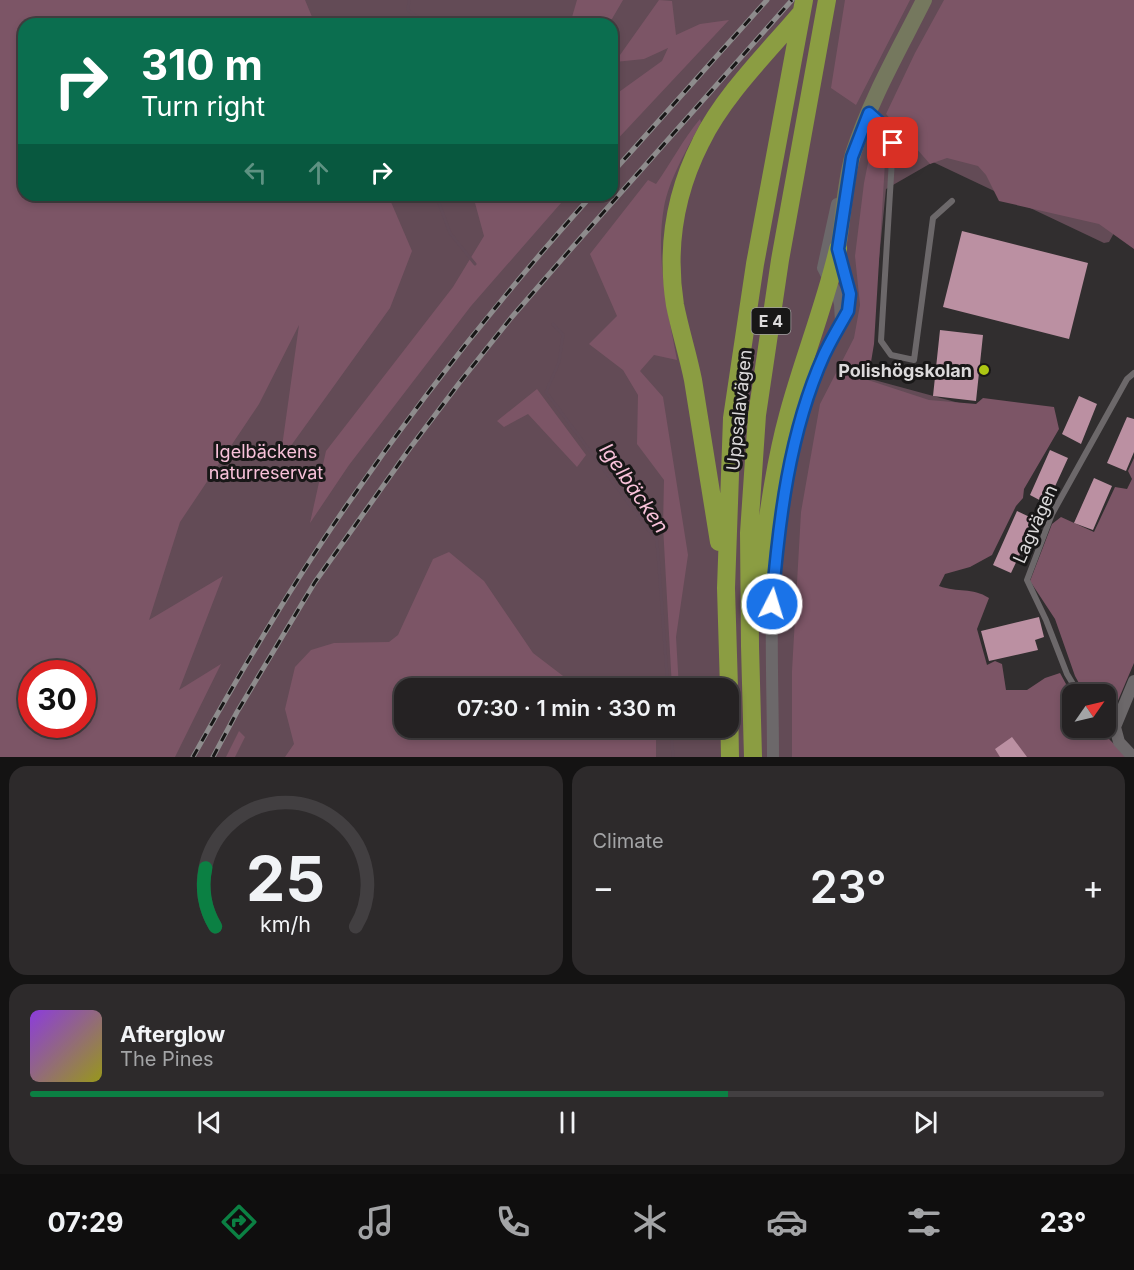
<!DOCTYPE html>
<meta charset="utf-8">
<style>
body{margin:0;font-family:Inter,sans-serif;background:#2d2a2b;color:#f1f3f6;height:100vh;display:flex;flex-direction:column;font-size:22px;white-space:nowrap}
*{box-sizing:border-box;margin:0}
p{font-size:20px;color:#a3a4a6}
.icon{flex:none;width:33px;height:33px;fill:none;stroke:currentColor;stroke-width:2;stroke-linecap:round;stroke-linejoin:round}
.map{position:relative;height:757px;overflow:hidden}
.side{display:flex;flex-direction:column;gap:9px;padding:9px;background:#141313;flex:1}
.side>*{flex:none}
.hud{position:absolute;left:18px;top:18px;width:600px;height:183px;border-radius:18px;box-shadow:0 3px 9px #0003,0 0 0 2px #423f41;background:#0b6e4f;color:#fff;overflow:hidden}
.needle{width:39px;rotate:56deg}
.fabs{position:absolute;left:1062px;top:684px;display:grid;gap:12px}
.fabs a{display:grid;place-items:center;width:54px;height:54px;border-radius:12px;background:#252223;box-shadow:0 3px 9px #0003,0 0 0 2px #423f41;font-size:30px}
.speed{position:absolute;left:18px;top:660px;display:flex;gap:12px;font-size:30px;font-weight:700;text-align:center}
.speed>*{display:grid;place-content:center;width:78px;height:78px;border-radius:50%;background:#252223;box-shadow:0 3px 9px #0003,0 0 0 2px #423f41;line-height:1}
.speed .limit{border:9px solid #d22;background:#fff;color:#111}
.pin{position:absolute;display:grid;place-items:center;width:51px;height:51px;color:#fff;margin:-26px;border-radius:12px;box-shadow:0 3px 9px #0006}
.me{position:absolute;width:66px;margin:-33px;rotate:5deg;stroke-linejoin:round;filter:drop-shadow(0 0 4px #0008)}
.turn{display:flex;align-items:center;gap:21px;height:126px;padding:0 24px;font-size:27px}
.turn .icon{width:78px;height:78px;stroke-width:2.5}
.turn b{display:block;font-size:42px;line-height:51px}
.lanes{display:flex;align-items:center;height:57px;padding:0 24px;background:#0003;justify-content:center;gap:30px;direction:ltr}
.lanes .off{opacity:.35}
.big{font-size:45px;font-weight:600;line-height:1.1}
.side .widget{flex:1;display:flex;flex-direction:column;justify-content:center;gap:9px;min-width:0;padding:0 21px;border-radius:18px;background:#2d2a2b}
.side .dial{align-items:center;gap:0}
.dial svg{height:156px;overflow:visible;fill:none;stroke:#423f41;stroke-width:7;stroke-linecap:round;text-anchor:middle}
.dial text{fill:#f1f3f6;stroke:none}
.song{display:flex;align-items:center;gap:18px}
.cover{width:72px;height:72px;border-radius:9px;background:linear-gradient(135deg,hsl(270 70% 55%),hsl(60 70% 35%))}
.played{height:6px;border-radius:3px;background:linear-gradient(90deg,#0b8043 65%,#423f41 65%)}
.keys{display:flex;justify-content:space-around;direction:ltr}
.heat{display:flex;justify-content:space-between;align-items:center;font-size:33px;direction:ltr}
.side .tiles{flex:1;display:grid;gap:9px;grid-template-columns:1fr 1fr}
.widget:last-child{grid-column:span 2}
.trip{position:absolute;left:394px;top:678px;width:345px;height:60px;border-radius:18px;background:#252223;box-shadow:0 3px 9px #0003,0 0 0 2px #423f41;font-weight:600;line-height:60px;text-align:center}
.menu{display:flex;height:96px;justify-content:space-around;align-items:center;background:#0f0e0e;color:#a3a4a6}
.menu .icon{width:42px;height:42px}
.menu .on{color:#0b8043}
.menu b{font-size:27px;color:#f1f3f6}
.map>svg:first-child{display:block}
.green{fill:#634b56;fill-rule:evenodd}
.forest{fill:#7c5566;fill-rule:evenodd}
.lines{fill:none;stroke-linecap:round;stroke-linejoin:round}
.stream{stroke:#624b57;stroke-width:3}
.building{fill:#bb90a2}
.lane{stroke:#6c686a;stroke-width:6}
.street{stroke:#6c686a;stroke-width:12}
.secondary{stroke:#75785e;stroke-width:16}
.highway{stroke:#8b9d42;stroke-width:18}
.rail-casing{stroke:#8e8c8d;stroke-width:5}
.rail{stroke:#181717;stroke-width:3;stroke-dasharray:9;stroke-linecap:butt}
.route-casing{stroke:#114b97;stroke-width:15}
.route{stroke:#1a73e8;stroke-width:10}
.poi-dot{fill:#acc613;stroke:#181717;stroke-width:2}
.labels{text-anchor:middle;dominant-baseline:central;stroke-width:6;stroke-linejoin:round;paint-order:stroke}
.shield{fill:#181717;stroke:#a1a0a0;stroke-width:1.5}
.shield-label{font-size:16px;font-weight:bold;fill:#dcdadb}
.poi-label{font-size:18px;font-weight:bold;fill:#dcdadb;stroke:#181717;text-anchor:end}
.street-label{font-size:18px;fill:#dcdadb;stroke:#181717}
.park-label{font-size:18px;fill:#f8c1d9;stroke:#181717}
.water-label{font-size:20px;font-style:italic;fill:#f9c2da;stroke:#181717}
</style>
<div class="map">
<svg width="1134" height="757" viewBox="0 0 1134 757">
<rect width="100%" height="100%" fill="#312e2f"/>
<path class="green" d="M0,0h1134v197l-25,45 -5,1 -171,-81 -47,27 -19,189 166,45 -92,138 -3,34 43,162h-981zM24,24h588v171h-588zM32,674h50v50h-50zM405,688h324v40h-324z"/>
<path class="forest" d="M0,0h305l10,24h-291v171h364l24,56 -22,57 -110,153 19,-136 -40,79 -79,118 -31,98 74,-44 -44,114 42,-26 -46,93h-175zM32,674h50v50h-50z
M577,0h46l-14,24h-39z
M659,0l13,1 4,34 24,-11 29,-4 -117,125v-48l50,-36 6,-13 -24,11 -29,3z
M845,0h65l-54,105 -25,-17z
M944,0h190v249l-35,-25 -100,-23 -13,-26 -8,-9 -31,-8 -17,6 -44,-50 29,-61z
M700,119l1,3c-13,26 -32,57 -37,85 -9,50 4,104 13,153l-23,-5 -14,16 23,26 25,158 -12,82 3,51h-7l-9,-162 1,-46 -27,-36 1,-49 -15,-25 -34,-26 28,-28 -27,-62 58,-74 8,4c15,-21 27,-45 44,-65z
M879,138l7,8 -12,198 -6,36 61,20 47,4 7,-6 71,9 5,22 -35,60 -1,9 -7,8 -24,49 -22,12 -25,7 -6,12c19,7 33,1 50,12l-12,31 10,36 8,-4 7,3 4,26h21l18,-12 15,-5 12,22v33h26l29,29h-335v-86l9,-159 19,-108 34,-66 6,-33 -5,-49 9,-73 8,-40z
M483,195h85l-97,111 -122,159 -39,58 16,-72 127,-164 31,-51 -9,-33z
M537,389l49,66 -9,12 -49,-53 -24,13 -7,-6z
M1134,458v205l-20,47 -7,2 -1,-18h-21l-10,-18 -20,-57 -25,-38 22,-57 9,-7 33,15 21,-45 12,2 5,-10 -4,-8z
M449,552l35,29 49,72 34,26 29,9h-191v40h237l14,10v19h-371l9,-13 -9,-35 10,-42 16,-17 23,-7 55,-1 9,-7 35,-76z
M239,731l6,6 -10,20h-9z"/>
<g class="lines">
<path class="stream" d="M409,0l-1,10 18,14
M436,195l14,38 25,31
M553,324l10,11 -4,27 -13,30 111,149 11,147
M671,728l2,29"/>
</g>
<path class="building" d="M962,231l126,32 -19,76 -126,-32z
M940,330l43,5 -7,66 -43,-5z
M1079,396l18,8 -16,40 -19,-10z
M1127,417l7,2v33l-8,19 -19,-8z
M1050,450l18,8 -21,46 -17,-9z
M1094,478l18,8 -19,44 -19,-7z
M1017,511l19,9 -25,53 -18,-8z
M1039,617l5,20 -9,3 3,10 -49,11 -8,-30z
M1012,737l15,20h-27l-5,-8z"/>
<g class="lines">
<path class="lane" d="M869,114l18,16 6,13 -12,198 10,14 23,5 19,-142 19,-17
M1079,694l-12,-20 -21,-54 -19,-40 25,-66 75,-135 7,-6"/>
<path class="street" d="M837,204l-14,64 15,28 2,8 1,18
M773,757c0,-50 -2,-101 -1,-151 2,-77 21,-180 52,-251 7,-15 16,-30 24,-44 4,-20 -4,-39 -9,-58
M1133,757l-14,-15 -4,-15 19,-46"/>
<path class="secondary" d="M838,249c5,-30 7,-67 15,-95 17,-54 46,-104 71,-154"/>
<path class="highway" d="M719,542c-9,-54 -17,-108 -26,-162 -5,-25 -13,-50 -18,-75 -9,-57 0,-112 26,-163 22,-46 67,-90 100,-129
M759,582c8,-56 14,-112 29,-167 15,-56 37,-110 50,-166
M729,688l-3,-100 6,-170 23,-154 49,-264
M729,701l1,56
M753,757l-3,-111 -1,-113 8,-118 23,-155 47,-260"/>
<defs>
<path id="rail" d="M612,173l155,-173
M193,757c48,-86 98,-171 154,-252 75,-109 157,-212 245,-310
M213,757l24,-45 78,-130 95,-134 50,-66 51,-64 59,-68 222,-250"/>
</defs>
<use href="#rail" class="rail-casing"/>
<use href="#rail" class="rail"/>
</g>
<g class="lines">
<defs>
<path id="route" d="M772,604c7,-84 17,-171 52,-249 7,-15 16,-30 24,-44l2,-17 -12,-45 14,-92 17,-44 18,16 6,14"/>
</defs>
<use href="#route" class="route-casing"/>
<use href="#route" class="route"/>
</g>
<circle class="poi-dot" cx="984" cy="370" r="6"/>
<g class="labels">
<rect class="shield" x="751.5" y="308" width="39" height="26" rx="4.5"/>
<g class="shield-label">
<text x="771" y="321">E 4</text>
</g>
<g class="poi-label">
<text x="972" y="370">Polishögskolan</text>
</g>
<g class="street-label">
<text transform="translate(739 410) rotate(-84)">Uppsalavägen</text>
<text transform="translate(1035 524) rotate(-66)">Lagvägen</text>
</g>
<g class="park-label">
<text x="266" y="451">Igelbäckens<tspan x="266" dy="21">naturreservat</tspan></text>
</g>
<g class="water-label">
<text transform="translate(634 488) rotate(55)">Igelbäcken</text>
</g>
</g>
</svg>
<div class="fabs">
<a><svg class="needle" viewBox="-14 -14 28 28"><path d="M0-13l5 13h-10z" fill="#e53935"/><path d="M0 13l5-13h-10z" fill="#a3a4a6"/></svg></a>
</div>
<div class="speed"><div class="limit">30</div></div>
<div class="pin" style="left:893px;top:143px;background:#d93025"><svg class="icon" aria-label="arrive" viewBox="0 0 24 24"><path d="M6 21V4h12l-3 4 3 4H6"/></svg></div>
<svg class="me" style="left:772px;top:604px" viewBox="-20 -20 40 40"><circle r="17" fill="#1a73e8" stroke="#fff" stroke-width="3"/><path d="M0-11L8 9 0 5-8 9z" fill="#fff"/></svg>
<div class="trip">07:30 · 1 min · 330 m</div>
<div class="hud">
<div class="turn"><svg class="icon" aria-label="right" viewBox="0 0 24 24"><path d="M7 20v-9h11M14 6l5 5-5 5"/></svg><div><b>310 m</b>Turn right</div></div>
<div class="lanes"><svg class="icon off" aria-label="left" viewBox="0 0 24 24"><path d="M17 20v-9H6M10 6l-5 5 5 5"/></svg><svg class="icon off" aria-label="ahead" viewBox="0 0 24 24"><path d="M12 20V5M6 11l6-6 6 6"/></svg><svg class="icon" aria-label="right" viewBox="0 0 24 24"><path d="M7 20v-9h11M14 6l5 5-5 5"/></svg></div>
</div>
</div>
<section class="side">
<div class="tiles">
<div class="widget dial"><svg viewBox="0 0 100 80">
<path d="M14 69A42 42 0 1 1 86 69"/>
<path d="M14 69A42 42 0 0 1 9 39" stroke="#0b8043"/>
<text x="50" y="56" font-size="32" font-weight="700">25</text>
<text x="50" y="72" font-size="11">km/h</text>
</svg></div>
<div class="widget"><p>Climate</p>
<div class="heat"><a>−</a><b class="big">23°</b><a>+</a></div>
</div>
<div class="widget">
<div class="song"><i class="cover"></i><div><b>Afterglow</b><p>The Pines</p></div></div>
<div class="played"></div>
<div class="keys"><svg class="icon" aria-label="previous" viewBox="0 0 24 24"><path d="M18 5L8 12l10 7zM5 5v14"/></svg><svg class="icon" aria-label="pause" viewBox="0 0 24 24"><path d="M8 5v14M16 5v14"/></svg><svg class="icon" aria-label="next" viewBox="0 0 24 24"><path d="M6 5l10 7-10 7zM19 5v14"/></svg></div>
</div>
</div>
</section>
<nav class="menu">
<b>07:29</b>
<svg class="icon on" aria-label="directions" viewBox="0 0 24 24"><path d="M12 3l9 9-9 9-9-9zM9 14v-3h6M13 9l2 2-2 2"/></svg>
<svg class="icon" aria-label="music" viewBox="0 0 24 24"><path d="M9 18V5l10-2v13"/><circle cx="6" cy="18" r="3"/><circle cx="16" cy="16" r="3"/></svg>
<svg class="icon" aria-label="phone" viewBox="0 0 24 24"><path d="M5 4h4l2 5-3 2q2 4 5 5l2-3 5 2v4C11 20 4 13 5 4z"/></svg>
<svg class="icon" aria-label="climate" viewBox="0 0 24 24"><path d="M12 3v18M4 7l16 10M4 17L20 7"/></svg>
<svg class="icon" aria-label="car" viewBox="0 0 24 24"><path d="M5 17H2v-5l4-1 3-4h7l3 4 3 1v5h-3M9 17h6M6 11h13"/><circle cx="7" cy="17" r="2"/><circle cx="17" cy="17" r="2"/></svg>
<svg class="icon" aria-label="filters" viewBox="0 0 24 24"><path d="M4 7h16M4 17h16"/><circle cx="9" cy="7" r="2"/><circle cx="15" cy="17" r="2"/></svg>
<b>23°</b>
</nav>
